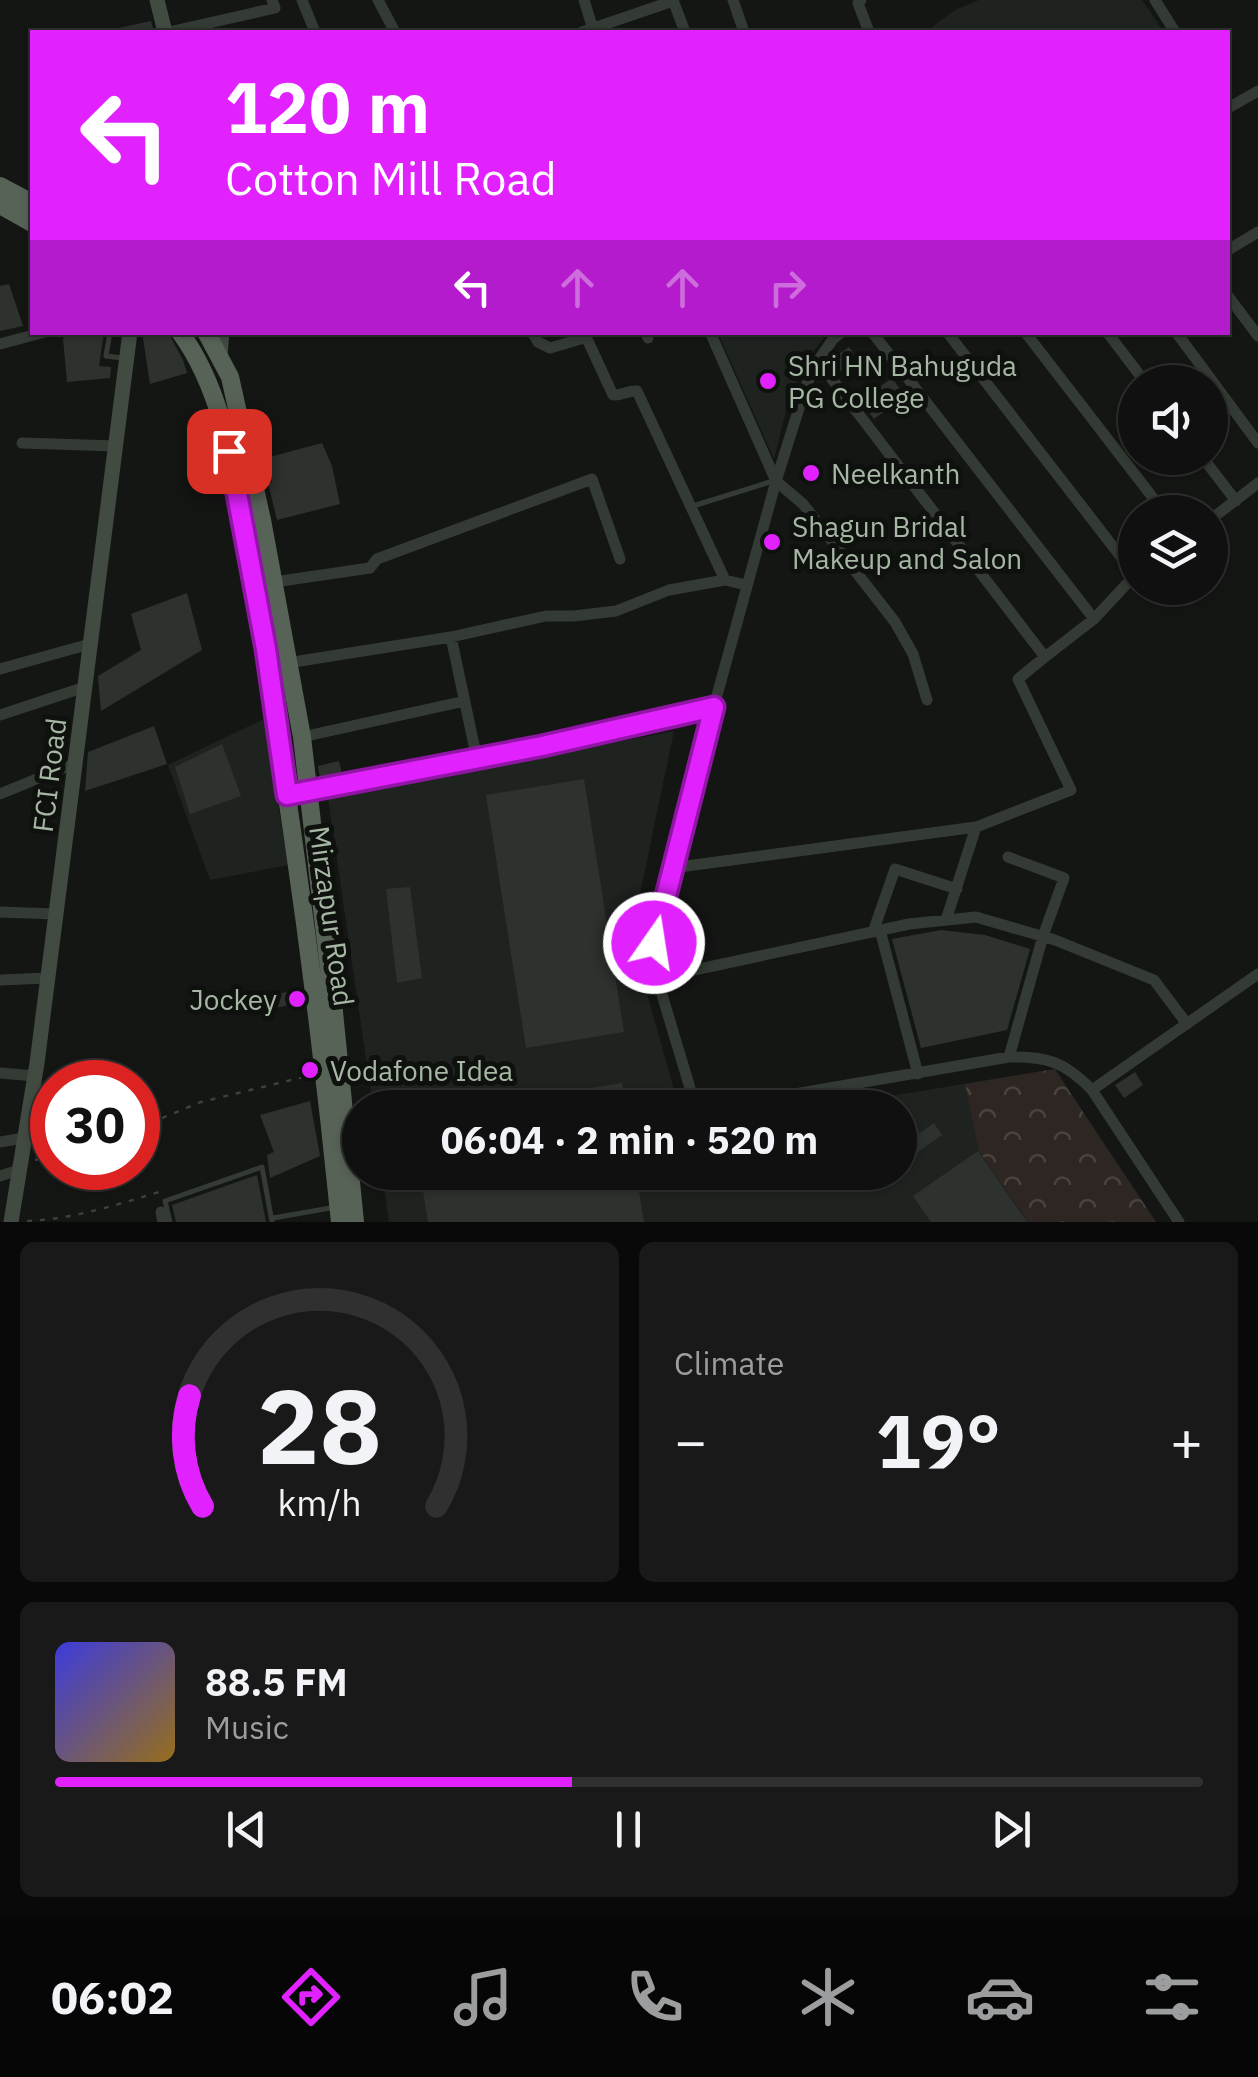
<!DOCTYPE html>
<meta charset="utf-8">
<style>
body{margin:0;font-family:"IBM Plex Sans",sans-serif;background:#181918;color:#f1f3f6;height:100vh;display:flex;flex-direction:column;font-size:38px;white-space:nowrap}
*{box-sizing:border-box;margin:0}
p{font-size:32px;color:#9b9d9e}
.icon{flex:none;width:55px;height:55px;fill:none;stroke:currentColor;stroke-width:2;stroke-linecap:round;stroke-linejoin:round}
.map{position:relative;height:1222px;overflow:hidden}
.details{display:flex;flex-direction:column;gap:20px;padding:20px;background:#080908;flex:1}
.details>*{flex:none}
.hud{position:absolute;left:30px;top:30px;width:1200px;height:305px;border-radius:0px;box-shadow:0 2px 8px #0004,0 0 0 2px #2f302f;background:#e122ff;color:#fff;overflow:hidden}
.tools{position:absolute;left:1118px;top:365px;display:grid;gap:20px}
.tools a{display:grid;place-items:center;width:110px;height:110px;border-radius:50%;background:#0f100f;box-shadow:0 2px 8px #0004,0 0 0 2px #2f302f;font-size:50px}
.speed{position:absolute;left:30px;top:1060px;display:flex;gap:20px;font-size:50px;font-weight:700;text-align:center}
.speed>*{display:grid;place-content:center;width:130px;height:130px;border-radius:50%;background:#0f100f;box-shadow:0 2px 8px #0004,0 0 0 2px #2f302f;line-height:1}
.speed .limit{border:15px solid #d22;background:#fff;color:#111}
.pin{position:absolute;display:grid;place-items:center;width:85px;height:85px;color:#fff;margin:-42px;border-radius:20px;box-shadow:0 5px 15px #0006}
.me{position:absolute;width:110px;margin:-55px;rotate:13deg;stroke-linejoin:round;filter:drop-shadow(0 0 8px #0008)}
.turn{display:flex;align-items:center;gap:35px;height:210px;padding:0 30px;font-size:45px}
.turn .icon{width:130px;height:130px;stroke-width:2.5}
.turn b{display:block;font-size:70px;line-height:85px}
.lanes{display:flex;align-items:center;height:95px;padding:0 30px;background:#0003;justify-content:center;gap:50px;direction:ltr}
.lanes .off{opacity:.35}
.big{font-size:75px;font-weight:700;line-height:1.1}
.details .widget{flex:1;display:flex;flex-direction:column;justify-content:center;gap:15px;min-width:0;padding:0 35px;border-radius:15px;background:#181918}
.details .dial{align-items:center;gap:0}
.dial svg{height:260px;overflow:visible;fill:none;stroke:#2f302f;stroke-width:7;stroke-linecap:round;text-anchor:middle}
.dial text{fill:#f1f3f6;stroke:none}
.song{display:flex;align-items:center;gap:30px}
.cover{width:120px;height:120px;border-radius:15px;background:linear-gradient(135deg,hsl(240 70% 55%),hsl(40 70% 35%))}
.played{height:10px;border-radius:5px;background:linear-gradient(90deg,#e122ff 45%,#2f302f 45%)}
.keys{display:flex;justify-content:space-around;direction:ltr}
.heat{display:flex;justify-content:space-between;align-items:center;font-size:55px;direction:ltr}
.details .tiles{flex:1;display:grid;gap:20px;grid-template-columns:1fr 1fr}
.widget:last-child{grid-column:span 2}
.trip{position:absolute;left:342px;top:1090px;width:575px;height:100px;border-radius:50px;background:#0f100f;box-shadow:0 2px 8px #0004,0 0 0 2px #2f302f;font-weight:700;line-height:100px;text-align:center}
.tabs{display:flex;height:160px;justify-content:space-around;align-items:center;background:#060606;color:#9b9d9e}
.tabs .icon{width:70px;height:70px}
.tabs .current{color:#e122ff}
.tabs b{font-size:45px;color:#f1f3f6}
.map>svg:first-child{display:block}
.built{fill:#1f2320}
.forest{fill:url(#forest-crowns)}
.building{fill:#2e322e}
.lines{fill:none;stroke-linecap:round;stroke-linejoin:round}
.path{stroke:#3b423a;stroke-width:2.5;stroke-dasharray:5 8;stroke-linecap:butt}
.service{stroke:#343b34;stroke-width:5}
.minor{stroke:#343b34;stroke-width:11}
.secondary{stroke:#424b42;stroke-width:15}
.trunk{stroke:#586358;stroke-width:18}
.route-casing{stroke:#9216a6;stroke-width:25}
.route{stroke:#e122ff;stroke-width:18}
.poi-dot{fill:#e122ff;stroke:#0f110f;stroke-width:4}
.labels{text-anchor:middle;dominant-baseline:central;stroke-width:10;stroke-linejoin:round;paint-order:stroke}
.poi-label{font-size:28px;fill:#a6b7a4;stroke:#0f110f;text-anchor:start}
.street-label{font-size:28px;fill:#a6b7a4;stroke:#0f110f}
</style>
<div class="map">
<svg width="1258" height="1222" viewBox="0 0 1258 1222">
<defs>
<pattern id="forest-crowns" width="20" height="18" patternUnits="userSpaceOnUse" patternTransform="scale(2.5)"><rect width="20" height="18" fill="#2e2623"/><path d="M2 6a3 3 0 1 1 6 0M12 15a3 3 0 1 1 6 0" fill="none" stroke="#494340"/></pattern>
</defs>
<rect width="100%" height="100%" fill="#141614"/>
<path class="built" d="M979,0h163l22,32h-239l30,-22z
M718,333h110l-23,29 -16,37 -15,60z
M264,719l24,146 -78,15 -42,-115z
M674,731l-43,206 48,170h-306l-45,-309z
M1055,1069l101,153h-767l-7,-49 518,-1v-64l-76,-1z"/>
<path class="forest" d="M1055,1069l12,19 89,134h-128l-49,-71 -14,-67z"/>
<path class="building" d="M151,21l3,11h-34l-1,-4z
M9,284l14,42 -23,5v-45z
M81,332h23l-5,34 12,1 -1,11 -43,4 -4,-44z
M142,332h26l15,28 4,13 -37,11z
M849,347l14,19 -17,12 -14,-19z
M892,378l13,18 -31,23 -14,-18z
M322,443l10,23 8,38 -63,16 -9,-37 4,-1 -6,-24z
M187,593l15,57 -101,61 -3,-35 43,-26 -10,-36z
M154,726l13,38 -82,27 3,-39z
M222,744l19,52 -51,18 -15,-47z
M339,761l3,13 -22,4 -2,-12z
M584,779l40,253 -98,16 -40,-253z
M410,887l12,91 -25,5 -11,-94z
M941,930l44,5 45,14 -23,81 -86,18 -29,-109z
M298,990l3,13 -49,9 -2,-13z
M1135,1072l8,13 -19,13 -9,-13z
M622,1083l4,25h-120l-1,-6z
M310,1101l10,55 -50,22 -3,-23 7,-3 -14,-37z
M934,1123l8,12 -27,19 -8,-12z
M978,1151l49,71h-96l-18,-26z
M420,1172h216l8,50h-216z
M257,1175l9,47h-90l-4,-17z"/>
<g class="lines">
<path class="path" d="M138,1128l63,-26 107,-26
M35,1160l17,-5
M27,1221c46,-2 89,-16 132,-29"/>
<path class="service" d="M110,332l-4,24 17,2
M693,506l80,-25
M273,1218l63,-11
M170,1222l-5,-21 97,-34 10,55"/>
<path class="minor" d="M302,0l13,32
M378,0l17,32
M584,0l9,29
M673,0l12,32
M733,0l11,32
M861,0l-3,3 11,29
M1155,0l20,32
M169,32l106,-24 -3,-8
M582,32l91,-31
M1228,108l30,-17
M1228,250l30,-18
M1228,296l30,40
M532,332l6,10 12,6 34,-10 4,3 25,54c9,1 15,-5 24,-4l88,189
M646,332l2,6
M710,332l66,149 27,23 92,118 18,32 14,46
M872,332l222,287
M947,332l188,243
M1025,332l139,180
M1107,332l38,50
M1176,332l82,111
M0,344l45,-12
M818,361l227,296 49,-38 41,-44
M22,443l94,3
M1203,458l33,43
M1210,520l48,-37
M274,582l96,-14 7,-9 215,-80 28,80
M451,637l26,122
M287,663l164,-26 95,-21h28l42,-5 53,-21 56,-10 21,5
M0,669l90,-25
M0,715l85,-28
M302,737l163,-36
M0,794l76,-31
M287,795l254,-49 173,-39
M1008,857l56,21 -21,58 -34,121
M672,868l304,-41 95,-37 -53,-111 27,-22
M0,912l55,2
M946,920l30,-93
M880,930l38,144
M873,932l22,-63 62,20
M657,978l252,-54 67,-7 79,23 99,40 33,44
M0,980l47,-2
M0,1073l35,3
M1092,1090l166,-116
M696,1108l-39,-130 -3,-35 51,-204 71,-258 30,-95 12,-25 15,-22 9,-7
M713,1108l296,-51c38,-1 56,5 83,33l87,132
M0,1142l24,-4
M0,1176l19,-6
M161,1212l2,10"/>
<path class="secondary" d="M157,0l8,32
M220,356l2,-24
M11,1222l26,-159 93,-731"/>
<path class="trunk" d="M0,186l32,17
M0,205l32,18
M180,332c48,66 55,153 70,230 17,90 29,179 42,269 19,130 35,260 48,391
M206,332l24,45 32,143 40,217 31,265 22,220"/>
</g>
<g class="lines">
<defs>
<path id="route" d="M229,451l37,198 21,146 255,-49 172,-39 -60,236"/>
</defs>
<use href="#route" class="route-casing"/>
<use href="#route" class="route"/>
</g>
<g class="poi-dot">
<circle cx="768" cy="381" r="10"/>
<circle cx="811" cy="473" r="10"/>
<circle cx="772" cy="542" r="10"/>
<circle cx="297" cy="999" r="10"/>
<circle cx="310" cy="1070" r="10"/>
</g>
<g class="labels">
<g class="poi-label">
<text x="788" y="365">Shri HN Bahuguda<tspan x="788" dy="32">PG College</tspan></text>
<text x="831" y="473">Neelkanth</text>
<text x="792" y="526">Shagun Bridal<tspan x="792" dy="32">Makeup and Salon</tspan></text>
<text x="277" y="999" text-anchor="end">Jockey</text>
<text x="330" y="1070">Vodafone Idea</text>
</g>
<g class="street-label">
<text transform="translate(49 775) rotate(-83)">FCI Road</text>
<text transform="translate(332 916) rotate(82)">Mirzapur Road</text>
</g>
</g>
</svg>
<div class="tools">
<a><svg class="icon" aria-label="sound" viewBox="0 0 24 24"><path d="M4 9h4l5-4v14l-5-4H4zM17 9q2 3 0 6"/></svg></a>
<a><svg class="icon" aria-label="layers" viewBox="0 0 24 24"><path d="M12 4l9 5-9 5-9-5zM3 14l9 5 9-5"/></svg></a>
</div>
<div class="speed"><div class="limit">30</div></div>
<div class="pin" style="left:229px;top:451px;background:#d93025"><svg class="icon" aria-label="arrive" viewBox="0 0 24 24"><path d="M6 21V4h12l-3 4 3 4H6"/></svg></div>
<svg class="me" style="left:654px;top:943px" viewBox="-20 -20 40 40"><circle r="17" fill="#e122ff" stroke="#fff" stroke-width="3"/><path d="M0-11L8 9 0 5-8 9z" fill="#fff"/></svg>
<div class="trip">06:04 · 2 min · 520 m</div>
<div class="hud">
<div class="turn"><svg class="icon" aria-label="left" viewBox="0 0 24 24"><path d="M17 20v-9H6M10 6l-5 5 5 5"/></svg><div><b>120 m</b>Cotton Mill Road</div></div>
<div class="lanes"><svg class="icon" aria-label="left" viewBox="0 0 24 24"><path d="M17 20v-9H6M10 6l-5 5 5 5"/></svg><svg class="icon off" aria-label="ahead" viewBox="0 0 24 24"><path d="M12 20V5M6 11l6-6 6 6"/></svg><svg class="icon off" aria-label="ahead" viewBox="0 0 24 24"><path d="M12 20V5M6 11l6-6 6 6"/></svg><svg class="icon off" aria-label="right" viewBox="0 0 24 24"><path d="M7 20v-9h11M14 6l5 5-5 5"/></svg></div>
</div>
</div>
<section class="details">
<div class="tiles">
<div class="widget dial"><svg viewBox="0 0 100 80">
<path d="M14 69A42 42 0 1 1 86 69"/>
<path d="M14 69A42 42 0 0 1 10 35" stroke="#e122ff"/>
<text x="50" y="56" font-size="32" font-weight="700">28</text>
<text x="50" y="72" font-size="11">km/h</text>
</svg></div>
<div class="widget"><p>Climate</p>
<div class="heat"><a>−</a><b class="big">19°</b><a>+</a></div>
</div>
<div class="widget">
<div class="song"><i class="cover"></i><div><b>88.5 FM</b><p>Music</p></div></div>
<div class="played"></div>
<div class="keys"><svg class="icon" aria-label="previous" viewBox="0 0 24 24"><path d="M18 5L8 12l10 7zM5 5v14"/></svg><svg class="icon" aria-label="pause" viewBox="0 0 24 24"><path d="M8 5v14M16 5v14"/></svg><svg class="icon" aria-label="next" viewBox="0 0 24 24"><path d="M6 5l10 7-10 7zM19 5v14"/></svg></div>
</div>
</div>
</section>
<nav class="tabs">
<b>06:02</b>
<svg class="icon current" aria-label="directions" viewBox="0 0 24 24"><path d="M12 3l9 9-9 9-9-9zM9 14v-3h6M13 9l2 2-2 2"/></svg>
<svg class="icon" aria-label="music" viewBox="0 0 24 24"><path d="M9 18V5l10-2v13"/><circle cx="6" cy="18" r="3"/><circle cx="16" cy="16" r="3"/></svg>
<svg class="icon" aria-label="phone" viewBox="0 0 24 24"><path d="M5 4h4l2 5-3 2q2 4 5 5l2-3 5 2v4C11 20 4 13 5 4z"/></svg>
<svg class="icon" aria-label="climate" viewBox="0 0 24 24"><path d="M12 3v18M4 7l16 10M4 17L20 7"/></svg>
<svg class="icon" aria-label="car" viewBox="0 0 24 24"><path d="M5 17H2v-5l4-1 3-4h7l3 4 3 1v5h-3M9 17h6M6 11h13"/><circle cx="7" cy="17" r="2"/><circle cx="17" cy="17" r="2"/></svg>
<svg class="icon" aria-label="filters" viewBox="0 0 24 24"><path d="M4 7h16M4 17h16"/><circle cx="9" cy="7" r="2"/><circle cx="15" cy="17" r="2"/></svg>
</nav>
